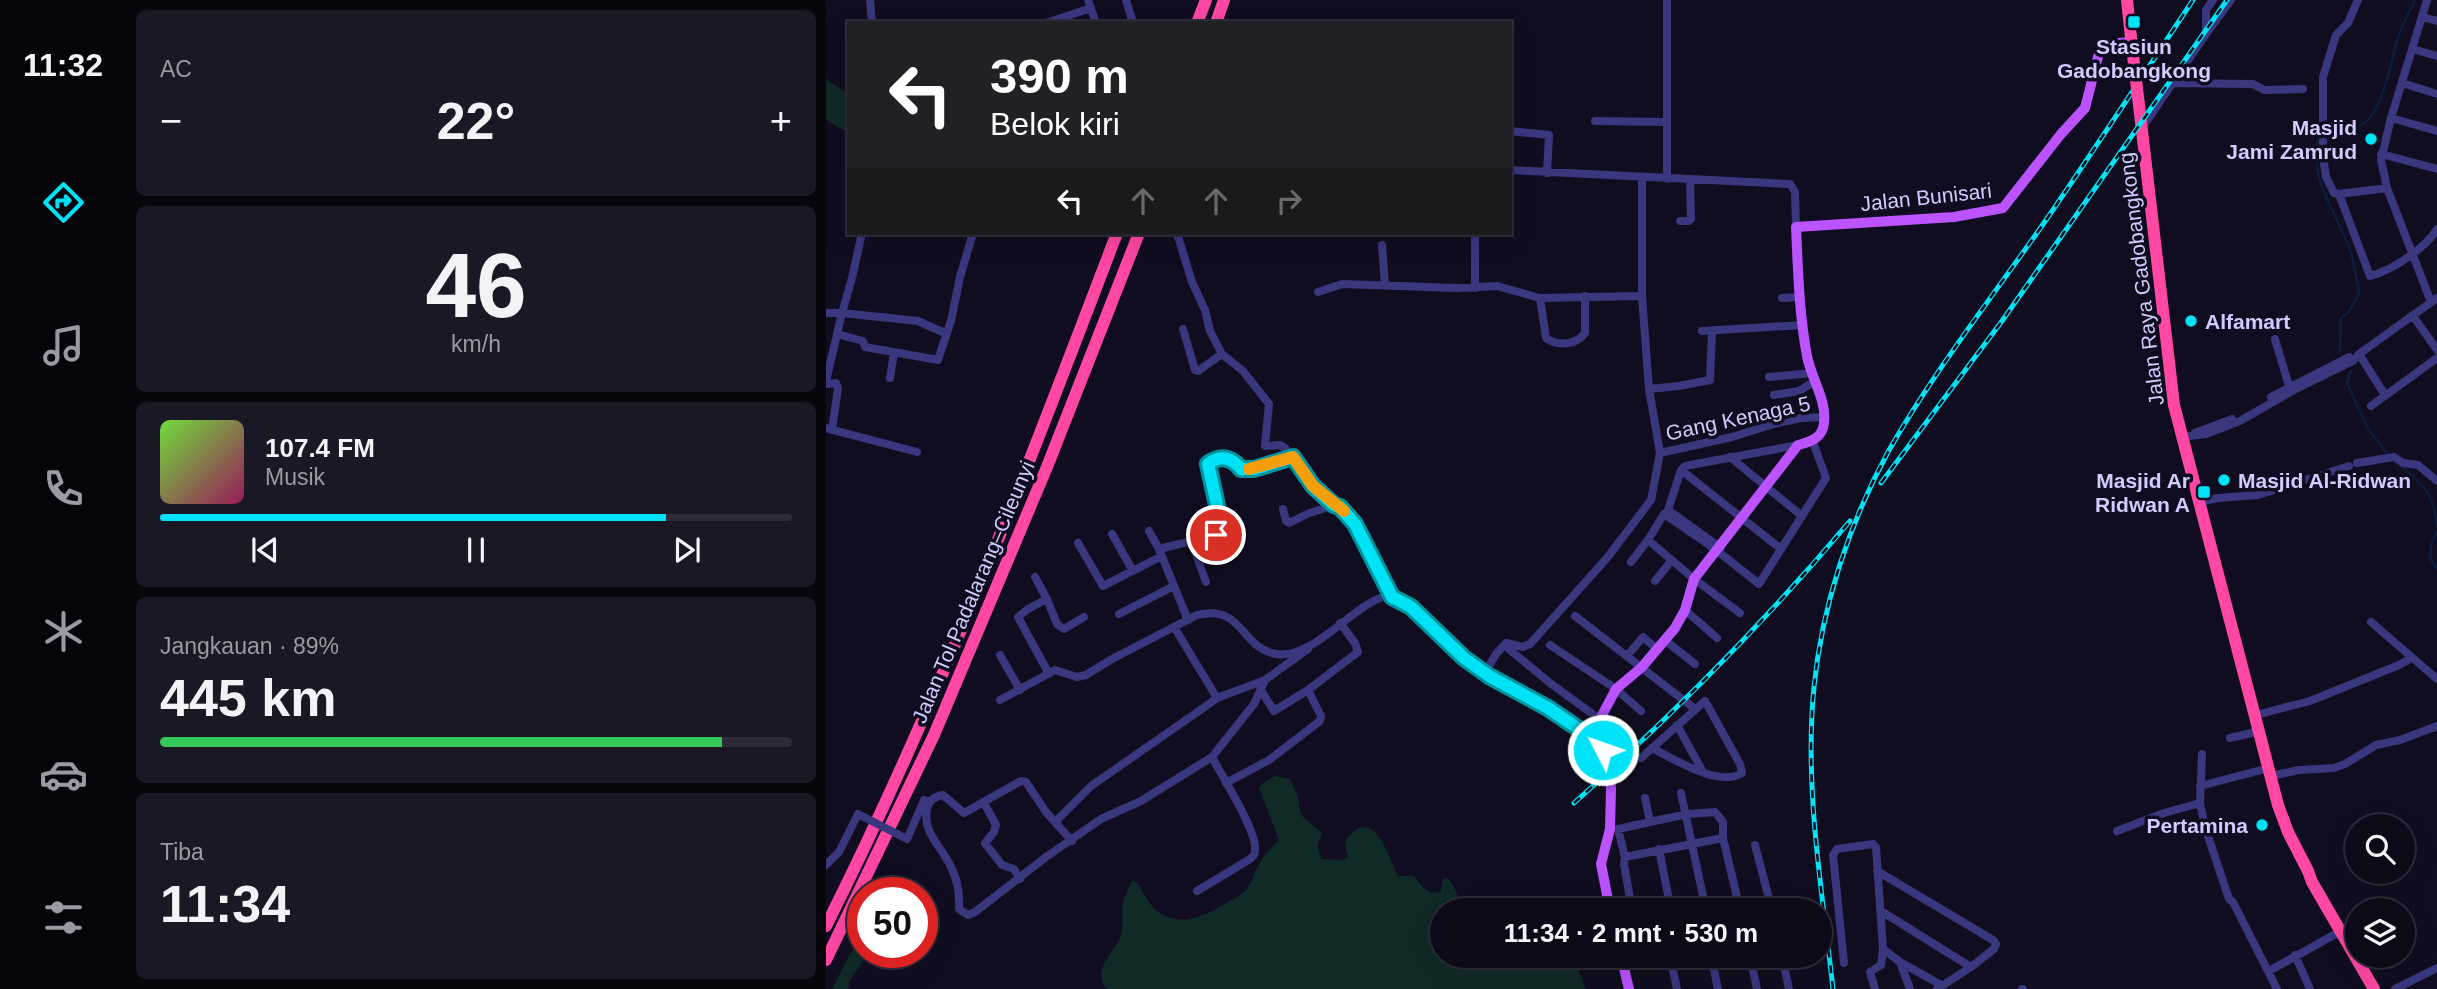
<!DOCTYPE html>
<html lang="id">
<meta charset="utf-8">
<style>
body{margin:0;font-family:Arial,sans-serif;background:#1a1825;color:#f1f3f6;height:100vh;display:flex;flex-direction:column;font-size:26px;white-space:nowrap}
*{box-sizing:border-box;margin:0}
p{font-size:23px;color:#9a9aa2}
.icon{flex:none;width:38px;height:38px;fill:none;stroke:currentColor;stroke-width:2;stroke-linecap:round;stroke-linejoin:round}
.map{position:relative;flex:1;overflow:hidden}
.drawer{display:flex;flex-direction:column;gap:10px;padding:10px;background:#07060d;width:700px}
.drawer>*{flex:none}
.guide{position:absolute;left:21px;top:21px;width:665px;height:214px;border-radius:0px;box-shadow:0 7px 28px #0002,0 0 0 2px #2c2b37;background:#202124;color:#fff;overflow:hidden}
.fabs{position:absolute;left:1519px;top:814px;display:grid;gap:14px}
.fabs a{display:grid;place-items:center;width:70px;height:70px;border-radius:50%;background:#0c0a18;box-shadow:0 7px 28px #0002,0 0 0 2px #2c2b37;font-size:35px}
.speed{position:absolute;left:21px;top:877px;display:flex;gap:14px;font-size:35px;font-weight:700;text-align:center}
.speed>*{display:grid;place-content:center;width:91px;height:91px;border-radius:50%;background:#0c0a18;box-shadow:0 7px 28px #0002,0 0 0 2px #2c2b37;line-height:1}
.speed .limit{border:10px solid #d22;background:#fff;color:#111}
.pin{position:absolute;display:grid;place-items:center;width:60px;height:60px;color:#fff;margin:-30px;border:4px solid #fff;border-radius:50%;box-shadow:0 2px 7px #0007}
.me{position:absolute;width:77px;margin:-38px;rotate:311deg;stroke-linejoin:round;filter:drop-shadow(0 0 5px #0008)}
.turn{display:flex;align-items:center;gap:24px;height:147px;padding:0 28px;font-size:32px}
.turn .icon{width:91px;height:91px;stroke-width:2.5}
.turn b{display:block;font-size:49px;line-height:60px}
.lanes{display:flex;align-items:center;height:66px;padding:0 28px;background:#0003;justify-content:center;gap:35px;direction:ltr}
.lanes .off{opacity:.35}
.big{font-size:52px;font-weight:700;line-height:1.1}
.drawer .card{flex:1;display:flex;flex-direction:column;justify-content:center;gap:10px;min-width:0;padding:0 24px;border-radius:10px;background:#1a1825}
.drawer .dial{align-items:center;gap:0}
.dial b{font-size:91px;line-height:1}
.song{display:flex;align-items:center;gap:21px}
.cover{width:84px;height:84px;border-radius:10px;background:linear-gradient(135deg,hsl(100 70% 55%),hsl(330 70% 35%))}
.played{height:7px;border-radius:4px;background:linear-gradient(90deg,#00e3f6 80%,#2c2b37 80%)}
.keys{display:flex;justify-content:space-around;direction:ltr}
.heat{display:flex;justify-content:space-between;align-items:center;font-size:38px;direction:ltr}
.charge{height:10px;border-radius:5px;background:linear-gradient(90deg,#34c759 89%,#2c2b37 0)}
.trip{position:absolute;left:604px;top:898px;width:402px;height:70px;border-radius:35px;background:#0c0a18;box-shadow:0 7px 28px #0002,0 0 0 2px #2c2b37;font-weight:700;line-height:70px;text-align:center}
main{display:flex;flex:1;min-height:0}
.dock{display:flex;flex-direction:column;width:126px;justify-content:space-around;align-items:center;background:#05040a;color:#9a9aa2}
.dock .icon{width:49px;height:49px}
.dock .active{color:#00e3f6}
.dock b{font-size:32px;color:#f1f3f6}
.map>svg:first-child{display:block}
.green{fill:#102a28}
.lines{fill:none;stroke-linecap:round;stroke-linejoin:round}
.stream{stroke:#091d3d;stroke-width:2.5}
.minor{stroke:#39387f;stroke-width:8}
.major{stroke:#bb53ff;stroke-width:10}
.highway{stroke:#ff47a3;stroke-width:12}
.rail-casing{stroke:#00e3f6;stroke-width:5}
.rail{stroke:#100d20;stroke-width:2.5;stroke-dasharray:8;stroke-linecap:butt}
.minor-bridge{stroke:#39387f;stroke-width:8}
.highway-bridge{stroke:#ff47a3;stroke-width:12}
.route-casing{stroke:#0094a0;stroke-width:18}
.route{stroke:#00e3f6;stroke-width:12}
.slow{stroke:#f59e0b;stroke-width:12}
.poi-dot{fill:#00e3f6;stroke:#100d20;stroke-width:2.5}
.labels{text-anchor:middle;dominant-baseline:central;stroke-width:7;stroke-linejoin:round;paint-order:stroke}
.poi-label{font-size:21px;font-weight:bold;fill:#d1ccff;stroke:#100d20;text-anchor:end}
.street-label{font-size:21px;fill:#d1ccff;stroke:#100d20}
</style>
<main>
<nav class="dock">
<b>11:32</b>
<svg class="icon active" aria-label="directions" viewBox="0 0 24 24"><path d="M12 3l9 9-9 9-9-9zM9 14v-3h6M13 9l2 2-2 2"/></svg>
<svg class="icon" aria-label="music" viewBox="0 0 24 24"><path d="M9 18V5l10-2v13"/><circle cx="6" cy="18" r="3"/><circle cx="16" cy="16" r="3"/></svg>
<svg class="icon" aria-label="phone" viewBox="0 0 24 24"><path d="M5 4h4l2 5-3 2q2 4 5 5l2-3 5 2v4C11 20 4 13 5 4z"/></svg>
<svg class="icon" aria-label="climate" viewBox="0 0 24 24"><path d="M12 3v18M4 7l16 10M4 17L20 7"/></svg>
<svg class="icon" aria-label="car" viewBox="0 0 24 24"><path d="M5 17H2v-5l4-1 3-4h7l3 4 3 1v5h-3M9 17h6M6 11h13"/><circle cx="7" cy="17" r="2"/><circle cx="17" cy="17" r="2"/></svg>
<svg class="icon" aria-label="filters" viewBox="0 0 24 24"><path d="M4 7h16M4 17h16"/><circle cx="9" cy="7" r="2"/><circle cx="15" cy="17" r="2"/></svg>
</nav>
<section class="drawer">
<div class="card"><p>AC</p>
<div class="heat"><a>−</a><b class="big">22°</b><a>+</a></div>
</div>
<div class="card dial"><b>46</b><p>km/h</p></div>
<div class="card">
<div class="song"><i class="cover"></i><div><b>107.4 FM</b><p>Musik</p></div></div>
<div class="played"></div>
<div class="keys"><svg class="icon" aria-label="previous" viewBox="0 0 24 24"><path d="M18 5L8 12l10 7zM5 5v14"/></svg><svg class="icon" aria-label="pause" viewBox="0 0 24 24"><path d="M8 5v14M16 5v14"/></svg><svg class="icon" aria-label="next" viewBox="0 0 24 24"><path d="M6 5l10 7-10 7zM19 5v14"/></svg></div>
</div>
<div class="card"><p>Jangkauan · 89%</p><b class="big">445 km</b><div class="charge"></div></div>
<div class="card"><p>Tiba</p><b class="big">11:34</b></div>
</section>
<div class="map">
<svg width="1611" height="989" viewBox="0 0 1611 989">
<rect width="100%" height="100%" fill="#100d20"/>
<path class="green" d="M0,79l23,16 -2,37 -21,-12z
M449,776l15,3 8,18 2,14 3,6 19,16 -5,13 5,13 20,1 6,-3c-3,-12 -5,-17 5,-25 24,-20 37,29 45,44h16c7,9 14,21 27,15l2,-12 3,-2 5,5 12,23 -2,5h-19v46h77l8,5 10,-2 5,-3h31l13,33h-479c-17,-19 8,-36 14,-54 3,-10 0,-23 2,-33 2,-7 6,-15 9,-21h3c8,9 12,22 22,30 24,18 49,4 71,-9 6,-3 13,-7 18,-12 7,-9 9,-20 15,-29 4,-8 12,-14 18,-21l-20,-52 4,-5z
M37,938v14h6l-19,28 -2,9h-16l18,-35z"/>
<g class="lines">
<path class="stream" d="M1500,127c12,-1 25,4 37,-3 21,-13 28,-66 36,-89 4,-12 11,-24 16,-35
M1494,129c-13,52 13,74 30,121 5,13 6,29 9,43l-10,19 -8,6 -1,34
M1525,371l-4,12 20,44 21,28
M1575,466c24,21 32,26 36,60
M1611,531c-7,13 -11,27 0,38"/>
<path class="minor" d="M44,0l2,23
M262,0l8,23
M300,0l7,23
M1532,0l-10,23 -12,12 -13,42v79l3,21 8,16 5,1 31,82c21,-5 56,-28 67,-47
M1601,0l-36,118 -10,42 6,28 44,114
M1596,17l15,4
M220,23l45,-15
M1380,34l25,-34
M1586,49l25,7
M1346,83l81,1 11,6 39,-1
M1576,83l35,11
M1565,118l46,13
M769,121l71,1
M1316,128l64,-94v-24l7,-10
M684,131l39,4 -2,38
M1555,154l56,15
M684,170l280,14 5,8 1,35
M841,179v-179
M1513,194l48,-6
M854,221h9l2,-2 -1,-39
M351,233l15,49 13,28 5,21 12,23 21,17 26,33 -4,42 15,-1 5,3 28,38 21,19 6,2 15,17 37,73
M649,233v55
M556,245l3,40
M492,292l24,-8 115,4 40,-2 43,12 102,-2
M714,298l6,40c12,9 30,7 39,-5v-37
M956,298l18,-1
M0,313h16l10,-35 10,-45
M1587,316l24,34
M357,329l12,41 3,1 24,-17
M876,331l100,-6
M11,334l26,7 2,6 73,13 13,-39 9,-44 13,-44
M1449,339l14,47
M1533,354l26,41
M943,377l43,-4
M64,378l4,-25
M0,381l16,-68 76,8 29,13
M0,384l10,-1 2,5 -6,42
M823,389l30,-3 31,-6 2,-49
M948,395l25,-4 16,-10
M1445,397l78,-40
M1545,406l66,-48
M0,428l91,24
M1369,433l37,-14
M1357,437l23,-3 34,-13 52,-30 61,-30 6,-7 78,-56
M834,453l72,-16 45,-14 24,-5 23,-1
M904,457l72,59
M1531,463l37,-6 9,6 15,2 19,16
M855,470l100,79
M1374,502l18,-4 40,-3 91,-29
M457,509l3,12 3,2 18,-9 27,-9
M323,531l10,18
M286,534l21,37
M365,540l15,42
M822,540l46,39 46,34
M252,543l25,43 59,-30
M895,548l-53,-38 13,-40 4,-4 113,-21
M805,562l17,-22 16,-26 51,35 44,35 67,-106 -13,-36
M209,577l12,22
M829,581l17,-21
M859,610l32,28
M293,614l55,-28
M749,616l120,93
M362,620l-29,-71 57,-14 2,-25 -10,-46c13,-10 24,-6 33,5h13l39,-12
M1545,622l66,57
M348,627l43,71
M840,641l29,23
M678,645l46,38 70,51
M724,645l66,44 25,22
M174,655l20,35
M801,656l16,-19 15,13
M659,673l11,-19 10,-11 17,4 7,-3 77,-86 44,-58 9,-47 -11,-64 -7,-93v-119
M223,674l-31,-57 10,-8 19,-10 10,25 7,5 20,-12
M436,692l12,19 34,-21
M174,700l55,-30 22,7 9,-2 26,-16 85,-44c47,-11 43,33 79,39 36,6 75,-47 109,-58 34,5 55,42 80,62 26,22 56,34 85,50 17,10 31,26 50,32
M1430,715l54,-14 89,-36 9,-5 2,-4
M851,725l26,47
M1404,738l30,-7
M1376,754l-2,49 5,24 24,72 4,3 44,87
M815,758l64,-57 35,63 2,9c-23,15 -68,-14 -90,-25
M1445,776l28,-6 35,-2 11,-4 31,-19 24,-5 37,-14
M400,783l43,-23 51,-39 1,-5 -13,-26 50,-38 -3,-9 -15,-20
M1374,786l69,-18
M855,793l25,117
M819,798l5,24
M158,803l12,22 -2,7 -9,11 17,22 12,4 6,10
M229,822l36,-36 108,-75 18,-13 48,-18 43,-31
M1291,831l47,-18 36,-10
M82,837l16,-37 5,2
M246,841l-26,-29 -20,-30 -5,-1 -57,32 -21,-18c-9,2 -14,5 -16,14 -5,23 14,37 23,56 7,13 10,28 9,44l9,6 7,-3 71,-55 55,-38 40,-18 71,-44 42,-53 11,-24
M929,845l17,65
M833,849l12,61
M799,857l-7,-28 69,-15 28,-2 8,10v16
M0,865l13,-13 18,-36
M1051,871l116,69 3,4 -2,5 -23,18 -34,22
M371,891l53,-32c4,-4 5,-4 5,-9 2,-19 -33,-74 -43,-93
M806,910l-8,-46 1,-7 98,-19 17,72
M1055,911l90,56
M1057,949l17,13 43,24
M1469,955l15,34
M844,956l7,33
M885,956l7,33
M924,956l7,33
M956,956l7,33
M1074,962l10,27
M1018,963l-11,-108 4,-6 36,-5 3,3 7,102 -2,16 -11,7 5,17
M797,964l46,-8
M1443,971l72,-40
M1196,989h1
M1569,989l42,-21"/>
<path class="major" d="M784,910l-9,-46 9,-35 1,-40 -2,-30 -9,-19v-21l16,-30 26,-22 33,-39 10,-18 9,-31 104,-134c12,-3 25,-7 26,-22 3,-23 -13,-45 -17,-67 -8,-43 -9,-86 -11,-129l158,-10 49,-9 58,-74 24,-26 15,-59 5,-5 26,-2
M795,956l8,33"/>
<path class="highway" d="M1301,0l5,47
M371,23l9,-23
M390,23l8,-23
M1313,105l35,300 104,400 10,27 20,39 4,11 62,107
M0,926c113,-225 202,-459 291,-693
M0,960l108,-225 113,-268 92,-234"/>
<defs>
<path id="rail" d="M1055,483l121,-162 225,-321
M748,803c100,-89 190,-180 276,-282
M1007,989c-11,-99 -29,-202 -19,-302 8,-81 35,-163 74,-235 46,-81 105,-156 158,-232 50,-73 98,-146 147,-220"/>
</defs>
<use href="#rail" class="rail-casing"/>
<use href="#rail" class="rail"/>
<path class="minor-bridge" d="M31,816l1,-2 49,25 1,-2"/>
<path class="highway-bridge" d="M1306,47l7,58"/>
</g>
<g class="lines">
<defs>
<path id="route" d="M390,535l2,-25 -10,-46c13,-10 24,-6 33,5h13l39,-12 20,29 21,19 6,2 15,17 37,73 19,10 53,51 25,18 59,32 41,28 11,4 3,10"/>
</defs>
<use href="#route" class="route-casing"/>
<use href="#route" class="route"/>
<path class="slow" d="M423,469l44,-12 20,29 31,25"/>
</g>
<g class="poi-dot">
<rect x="1301" y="15" width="14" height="14" rx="3.5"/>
<circle cx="1545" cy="139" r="7"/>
<circle cx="1365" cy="321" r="7"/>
<circle cx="1398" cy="480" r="7"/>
<rect x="1371" y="485" width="14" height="14" rx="3.5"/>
<circle cx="1436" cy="825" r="7"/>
</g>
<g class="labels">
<g class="poi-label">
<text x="1308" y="46" text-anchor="middle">Stasiun<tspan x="1308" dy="24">Gadobangkong</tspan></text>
<text x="1531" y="127">Masjid<tspan x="1531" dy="24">Jami Zamrud</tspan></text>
<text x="1379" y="321" text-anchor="start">Alfamart</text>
<text x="1364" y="480">Masjid Ar<tspan x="1364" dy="24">Ridwan A</tspan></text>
<text x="1412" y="480" text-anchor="start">Masjid Al-Ridwan</text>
<text x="1422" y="825">Pertamina</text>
</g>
<g class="street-label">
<text transform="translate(1100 197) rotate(-6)">Jalan Bunisari</text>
<text transform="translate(1315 279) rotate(-97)">Jalan Raya Gadobangkong</text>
<text transform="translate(912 418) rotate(-12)">Gang Kenaga 5</text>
<text transform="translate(147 592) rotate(-67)">Jalan Tol Padalarang–Cileunyi</text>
</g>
</g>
</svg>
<div class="fabs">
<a><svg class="icon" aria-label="search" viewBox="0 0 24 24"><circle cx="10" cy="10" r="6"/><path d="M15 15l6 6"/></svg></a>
<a><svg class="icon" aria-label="layers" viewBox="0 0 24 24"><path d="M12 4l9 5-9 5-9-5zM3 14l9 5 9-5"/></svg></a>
</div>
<div class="speed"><div class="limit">50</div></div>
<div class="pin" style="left:390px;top:535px;background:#d93025"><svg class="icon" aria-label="arrive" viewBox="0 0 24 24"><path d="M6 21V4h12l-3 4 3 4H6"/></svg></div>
<svg class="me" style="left:777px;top:750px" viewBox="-20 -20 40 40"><circle r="17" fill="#00e3f6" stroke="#fff" stroke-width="3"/><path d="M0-11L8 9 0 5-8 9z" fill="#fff"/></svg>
<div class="trip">11:34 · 2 mnt · 530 m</div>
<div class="guide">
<div class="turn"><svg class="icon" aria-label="left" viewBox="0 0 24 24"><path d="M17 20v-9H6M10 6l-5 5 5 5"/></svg><div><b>390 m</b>Belok kiri</div></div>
<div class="lanes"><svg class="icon" aria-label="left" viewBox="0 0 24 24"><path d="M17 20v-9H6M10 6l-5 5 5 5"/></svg><svg class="icon off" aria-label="ahead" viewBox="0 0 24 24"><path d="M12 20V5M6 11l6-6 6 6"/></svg><svg class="icon off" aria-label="ahead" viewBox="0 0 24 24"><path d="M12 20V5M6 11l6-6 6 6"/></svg><svg class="icon off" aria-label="right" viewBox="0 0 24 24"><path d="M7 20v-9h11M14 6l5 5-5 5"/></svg></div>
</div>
</div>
</main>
